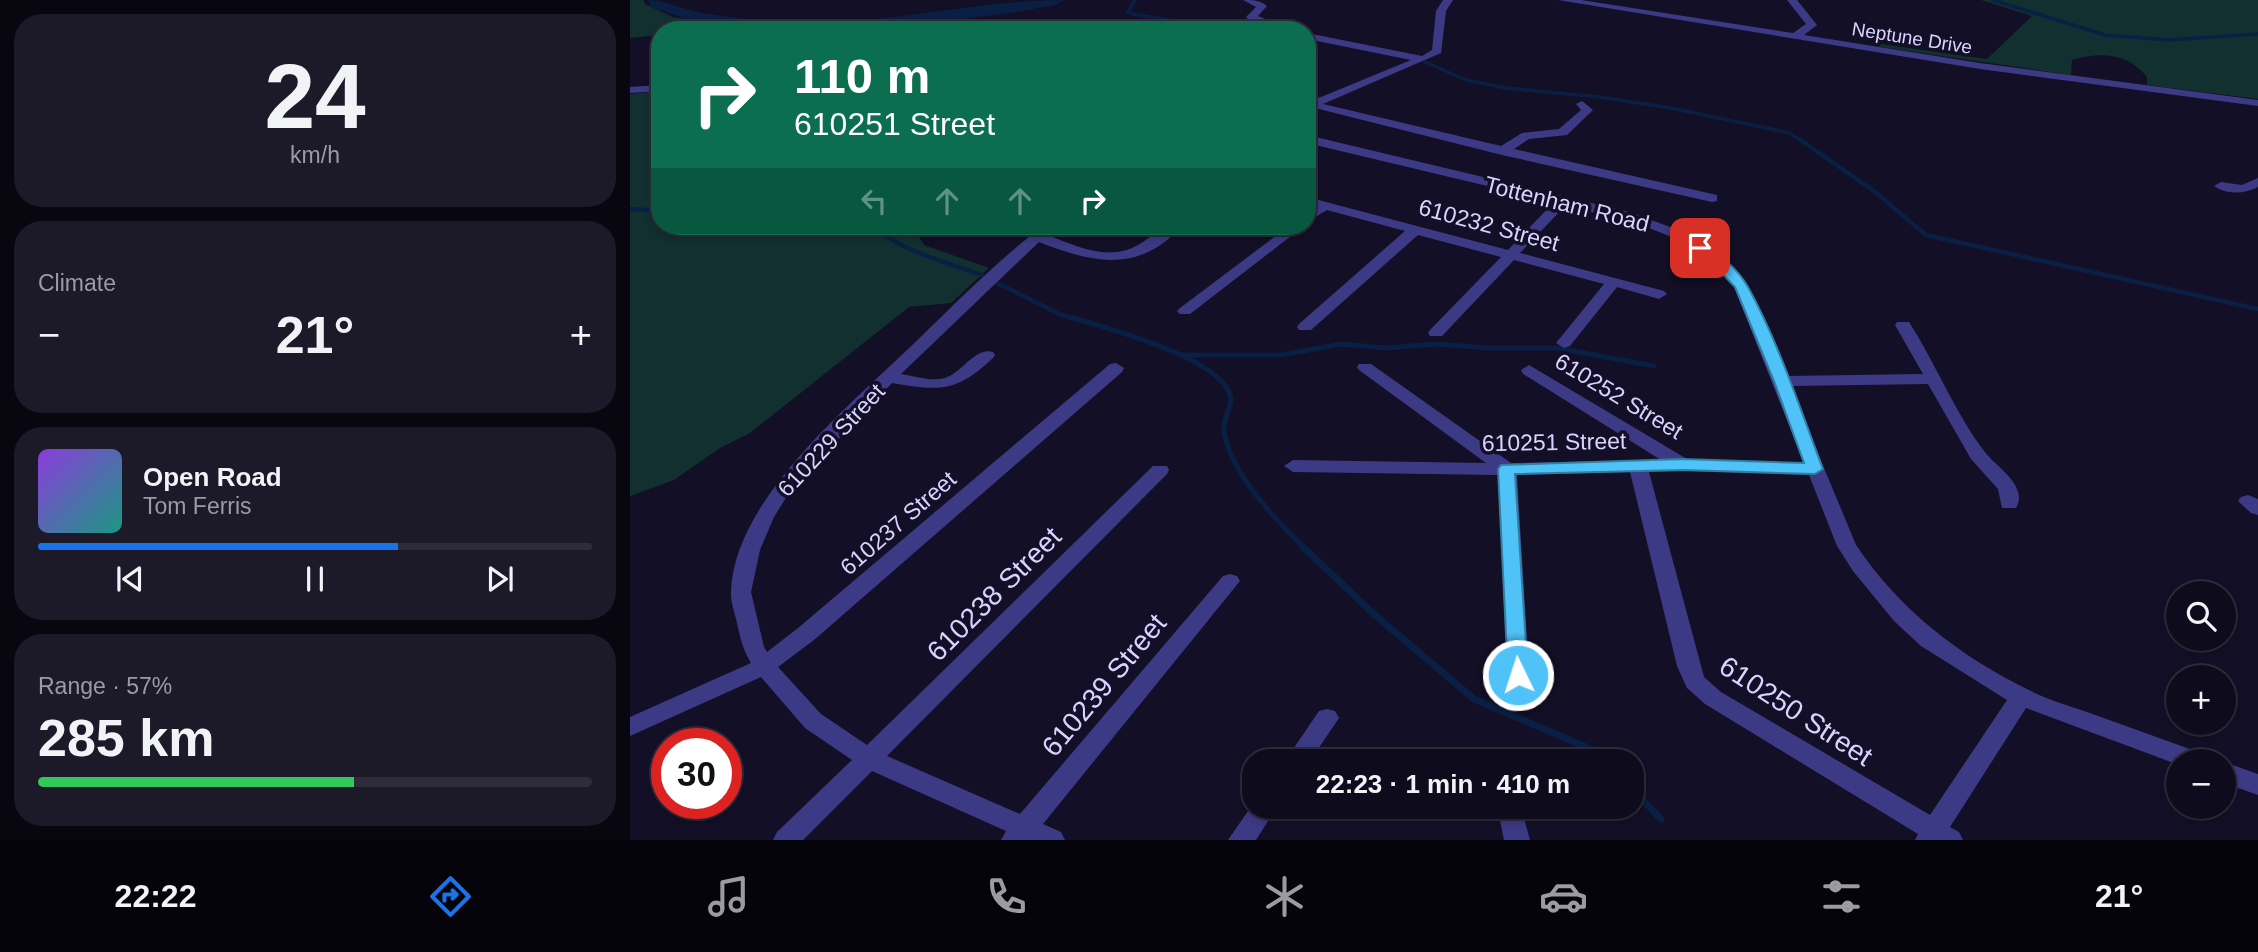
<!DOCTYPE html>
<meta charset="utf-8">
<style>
body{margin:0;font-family:Arial,sans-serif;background:#1c1929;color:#f1f3f6;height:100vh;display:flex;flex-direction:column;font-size:26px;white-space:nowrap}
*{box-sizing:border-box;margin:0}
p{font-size:23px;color:#9b9ba3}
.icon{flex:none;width:38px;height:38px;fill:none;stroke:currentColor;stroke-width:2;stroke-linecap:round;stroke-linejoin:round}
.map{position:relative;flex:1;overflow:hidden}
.side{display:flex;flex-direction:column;gap:14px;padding:14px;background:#08060f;width:630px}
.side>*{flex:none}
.top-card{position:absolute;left:21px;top:21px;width:665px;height:214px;border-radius:28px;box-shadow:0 4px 10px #0003,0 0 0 2px #2e2b3b;background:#0b6e4f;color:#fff;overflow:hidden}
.fabs{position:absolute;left:1536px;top:581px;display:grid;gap:14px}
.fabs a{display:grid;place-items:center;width:70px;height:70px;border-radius:50%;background:#0e0b1c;box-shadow:0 4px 10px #0003,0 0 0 2px #2e2b3b;font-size:35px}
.speed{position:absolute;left:21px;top:728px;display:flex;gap:14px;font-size:35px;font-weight:700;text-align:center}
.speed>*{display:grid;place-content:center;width:91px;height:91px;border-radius:50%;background:#0e0b1c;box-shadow:0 4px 10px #0003,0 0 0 2px #2e2b3b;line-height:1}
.speed .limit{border:10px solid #d22;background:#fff;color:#111}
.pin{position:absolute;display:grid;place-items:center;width:60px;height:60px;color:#fff;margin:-30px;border-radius:14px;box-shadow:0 4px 10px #0006}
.me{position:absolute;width:77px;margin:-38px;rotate:356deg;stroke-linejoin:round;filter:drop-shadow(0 0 5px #0008)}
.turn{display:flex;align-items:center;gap:24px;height:147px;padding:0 28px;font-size:32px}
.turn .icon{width:91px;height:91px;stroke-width:2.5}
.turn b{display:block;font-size:49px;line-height:60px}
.lanes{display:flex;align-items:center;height:66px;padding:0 28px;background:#0003;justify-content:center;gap:35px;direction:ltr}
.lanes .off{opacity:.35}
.big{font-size:52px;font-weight:800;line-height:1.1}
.side .card{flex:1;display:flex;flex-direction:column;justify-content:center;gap:10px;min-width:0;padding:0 24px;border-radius:28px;background:#1c1929}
.side .dial{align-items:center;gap:0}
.dial b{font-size:91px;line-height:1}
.song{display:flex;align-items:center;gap:21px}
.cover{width:84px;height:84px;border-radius:10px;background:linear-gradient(135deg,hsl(270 70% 55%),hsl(170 70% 35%))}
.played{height:7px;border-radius:4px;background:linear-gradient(90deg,#1a73e8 65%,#2e2b3b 65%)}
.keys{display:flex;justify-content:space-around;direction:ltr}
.heat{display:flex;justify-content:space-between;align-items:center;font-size:38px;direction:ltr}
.charge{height:10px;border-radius:5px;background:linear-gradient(90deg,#34c759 57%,#2e2b3b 0)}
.trip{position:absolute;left:612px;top:749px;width:402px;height:70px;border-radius:28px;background:#0e0b1c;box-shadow:0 4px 10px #0003,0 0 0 2px #2e2b3b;font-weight:800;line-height:70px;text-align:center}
.menu{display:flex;height:112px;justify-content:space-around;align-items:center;background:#06040b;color:#9b9ba3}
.menu .icon{width:49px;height:49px}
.menu .on{color:#1a73e8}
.menu b{font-size:32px;color:#f1f3f6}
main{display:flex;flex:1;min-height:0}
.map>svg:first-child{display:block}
.green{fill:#12302f}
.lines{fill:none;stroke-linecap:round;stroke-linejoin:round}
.stream-far3{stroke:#0a1f44;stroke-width:3.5}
.stream-far2{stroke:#0a1f44;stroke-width:4.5}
.stream-far1{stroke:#0a1f44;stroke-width:5}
.stream{stroke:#0a1f44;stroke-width:7}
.river{fill:#0a1f44;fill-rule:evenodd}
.minor{fill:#3d3a85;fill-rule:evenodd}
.route{fill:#4fc3f7;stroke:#337fa1;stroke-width:2}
.labels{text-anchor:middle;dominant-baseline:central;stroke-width:7;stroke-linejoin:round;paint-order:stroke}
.far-street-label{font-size:19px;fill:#d9d4ff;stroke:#130f26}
.street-label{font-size:23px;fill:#d9d4ff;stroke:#130f26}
.near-street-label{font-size:28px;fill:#d9d4ff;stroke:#130f26}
</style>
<main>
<section class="side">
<div class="card dial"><b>24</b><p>km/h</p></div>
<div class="card"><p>Climate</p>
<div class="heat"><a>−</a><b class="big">21°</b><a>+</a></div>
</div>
<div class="card">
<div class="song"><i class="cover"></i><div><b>Open Road</b><p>Tom Ferris</p></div></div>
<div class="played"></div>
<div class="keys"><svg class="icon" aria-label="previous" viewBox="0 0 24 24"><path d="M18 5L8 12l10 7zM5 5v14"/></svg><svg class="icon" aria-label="pause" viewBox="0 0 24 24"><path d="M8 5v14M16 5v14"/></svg><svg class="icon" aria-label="next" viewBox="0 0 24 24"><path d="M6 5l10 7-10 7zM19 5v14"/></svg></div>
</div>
<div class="card"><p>Range · 57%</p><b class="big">285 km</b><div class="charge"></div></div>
</section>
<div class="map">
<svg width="1628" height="840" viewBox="0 0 1628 840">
<rect width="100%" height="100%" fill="#130f26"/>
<path class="green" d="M0,0h14l1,4 28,13 62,9 -10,4h-65v5l-30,3z
M1351,0h277v99l-111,-14v-8c-21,-25 -45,-25 -75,-17l-1,15 -196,-29 6,-2 106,15 45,-43z
M30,91v135h253l11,19 65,23 -38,35 -42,4 -159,126 -30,15 -46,32 -44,16v-402z"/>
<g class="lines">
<path class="stream-far3" d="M505,0l-7,12 5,2 95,16
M1363,0l112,35 63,5 90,-6
M795,62l41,18 40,8 93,9 72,11 119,25 11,8"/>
<path class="stream-far2" d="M1169,139l75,52 52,44 332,74
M0,209l30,2
M248,226c13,23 78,39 104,49
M369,284l60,30 20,6"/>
<path class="stream-far1" d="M443,318c36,10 135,38 154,70 10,16 -4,26 -3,41 3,40 53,93 81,119
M554,355h97l60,-11 46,4 49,-4 51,4h70l97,18"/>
<path class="stream" d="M673,547l73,69 98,83 119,51 11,11
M1003,790l28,29"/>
<path class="river" d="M18,0c18,0 32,9 50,12 37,7 74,10 112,11 85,0 169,-23 254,-23l-8,5 -40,7 -135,18h-128l-61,-9 -41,-14z"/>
<path class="minor" d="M613,0c9,0 17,0 24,6l-9,10 36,14h-16l-30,-11 -2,-2 10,-10z
M813,0h10l-7,11 -5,42 -118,51 178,42 21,-13 37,-4 22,-19 -5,-6 6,-3 11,9 -26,25 -38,4 -15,10 203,46v6l-5,1 -210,-47 -195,-49v-6l14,-3 90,-37 -104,-21v-6l115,23 10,-6 4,-39z
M928,0h23l212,33 13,-9 -19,-24h10l20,25 -13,10 176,28 278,37v6l-278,-37z
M30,85v6l-30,2v-6z
M677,135l322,77 55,20 38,25 24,26 40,93 137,-2 -28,-49 2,-3h12c26,40 47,93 76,130 11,15 44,34 31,56h-14l-4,-19 -27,-30 -43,-75 -138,2 66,159c43,64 102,110 171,144 18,10 40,16 60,23 39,14 78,28 116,42l4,7h-28v4l-153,-57 -76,119 9,5 4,8h-48l3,-6 -213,-130 -18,-16 -10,-22 -47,-194 -113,3 12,200 -3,6 -8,3 -8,-3 -3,-6 -9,-200 -205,-3 -9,-6 9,-6 193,3 -127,-93 -2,-3 2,-3h12l140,99 150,-3 -138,-86 -2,-4 8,-5 158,94 117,4 -70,-176 -22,-24 -38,-25 -25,-10 -83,-23 -46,48 144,38 3,3 -8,5 -42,-12 -47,59 -6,2 -8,-5 48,-59 -90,-24 -72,76h-12l-2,-3 2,-3 71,-73 -83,-22 -107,95h-12l-2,-3 2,-3 106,-93 -78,-21 -20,12v-10l7,-5 -7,-2v-8l201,53 46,-48 -247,-59zM1053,471l126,4 28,71 16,25 41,50 27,25 86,54 -77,115 -209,-123 -17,-15 -55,-205z
M1628,178v9c-13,7 -31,8 -44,-1l7,-4 21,3z
M413,226h15l-10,9c28,11 60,27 90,10 17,-10 23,-20 44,-19 -44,48 -89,37 -143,16l-138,132c13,2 31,8 44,4 17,-5 30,-31 48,-26l2,3 -2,3c-37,35 -54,33 -101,25l-100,105 -18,29 -14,33 -9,42 13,55 3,5 31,-24 312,-264 6,-1 8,5 -2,4 -308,268 -36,27 43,47 46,31 286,-279h14l2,4 -2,4 -280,282 133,58 203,-238 7,-2 7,2 3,5 -197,243 18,8 4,8h-64l5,-9 -134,-60 -69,69h-30l4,-8 75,-72 -47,-32 -44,-51 -131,59v-19l121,-54c-8,-14 -11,-25 -14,-40 -2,-10 -7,-22 -6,-32 3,-89 114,-182 175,-240 44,-42 88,-88 137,-125z
M659,226h15l-114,88h-10l-3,-3 3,-3z
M1618,495l10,4v16l-7,-2 -13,-12 3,-4z
M697,709l8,2 4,7 -29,43h-25l34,-50z
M1594,762l34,12v21l-34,-12z
M625,801v6h22l-21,33h-28z
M867,807h24l9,33h-26z"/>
</g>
<path class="route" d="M1070,244c17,5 39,27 48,43 30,54 53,124 75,182l-8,5 -132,-4 -168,4 13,201 -3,5 -7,3 -7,-3 -3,-5 -10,-206 3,-4 182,-6 121,4 -30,-82 -39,-94 -23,-24 -17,-12 -2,-3z"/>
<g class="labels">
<g class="far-street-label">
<text transform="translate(1282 38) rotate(9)">Neptune Drive</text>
</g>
<g class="street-label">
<text transform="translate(937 204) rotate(14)">Tottenham Road</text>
<text transform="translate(859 225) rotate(15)">610232 Street</text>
<text transform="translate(989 396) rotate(31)">610252 Street</text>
<text transform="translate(201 440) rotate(-47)">610229 Street</text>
<text transform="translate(924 442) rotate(-1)">610251 Street</text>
<text transform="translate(268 523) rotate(-41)">610237 Street</text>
</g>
<g class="near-street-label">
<text transform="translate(364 594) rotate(-45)">610238 Street</text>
<text transform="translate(474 685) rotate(-50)">610239 Street</text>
<text transform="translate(1166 711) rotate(33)">610250 Street</text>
</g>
</g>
</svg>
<div class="fabs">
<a><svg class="icon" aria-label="search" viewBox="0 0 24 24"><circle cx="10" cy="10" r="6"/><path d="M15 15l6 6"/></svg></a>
<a>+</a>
<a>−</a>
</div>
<div class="speed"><div class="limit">30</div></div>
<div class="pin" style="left:1070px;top:248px;background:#d93025"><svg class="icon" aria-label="arrive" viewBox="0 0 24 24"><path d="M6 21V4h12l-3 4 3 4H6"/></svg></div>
<svg class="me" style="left:888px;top:675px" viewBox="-20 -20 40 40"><circle r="17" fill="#4fc3f7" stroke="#fff" stroke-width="3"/><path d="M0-11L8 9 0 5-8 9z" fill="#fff"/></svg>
<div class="trip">22:23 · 1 min · 410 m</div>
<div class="top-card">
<div class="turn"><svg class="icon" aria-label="right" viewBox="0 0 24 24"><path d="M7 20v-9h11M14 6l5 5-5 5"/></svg><div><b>110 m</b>610251 Street</div></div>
<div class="lanes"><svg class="icon off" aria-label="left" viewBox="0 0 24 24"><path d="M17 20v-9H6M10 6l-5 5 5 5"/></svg><svg class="icon off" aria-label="ahead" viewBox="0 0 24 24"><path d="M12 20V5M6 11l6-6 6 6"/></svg><svg class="icon off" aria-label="ahead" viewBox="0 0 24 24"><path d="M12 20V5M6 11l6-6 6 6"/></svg><svg class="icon" aria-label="right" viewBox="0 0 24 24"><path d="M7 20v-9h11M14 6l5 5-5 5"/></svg></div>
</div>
</div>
</main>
<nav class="menu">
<b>22:22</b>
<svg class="icon on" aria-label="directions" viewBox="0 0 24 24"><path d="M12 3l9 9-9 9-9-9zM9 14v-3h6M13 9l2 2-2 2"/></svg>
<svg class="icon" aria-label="music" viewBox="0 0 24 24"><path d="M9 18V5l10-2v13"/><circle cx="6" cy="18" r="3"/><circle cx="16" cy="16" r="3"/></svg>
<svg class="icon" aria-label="phone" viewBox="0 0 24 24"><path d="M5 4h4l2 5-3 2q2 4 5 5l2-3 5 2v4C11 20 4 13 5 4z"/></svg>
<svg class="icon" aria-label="climate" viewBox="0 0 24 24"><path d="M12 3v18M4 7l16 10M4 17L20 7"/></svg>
<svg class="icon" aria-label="car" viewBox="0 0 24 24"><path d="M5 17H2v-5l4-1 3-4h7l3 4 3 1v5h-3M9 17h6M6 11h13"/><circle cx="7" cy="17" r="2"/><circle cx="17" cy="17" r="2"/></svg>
<svg class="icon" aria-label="filters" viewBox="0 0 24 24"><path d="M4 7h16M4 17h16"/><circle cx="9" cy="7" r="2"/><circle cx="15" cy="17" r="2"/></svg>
<b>21°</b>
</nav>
